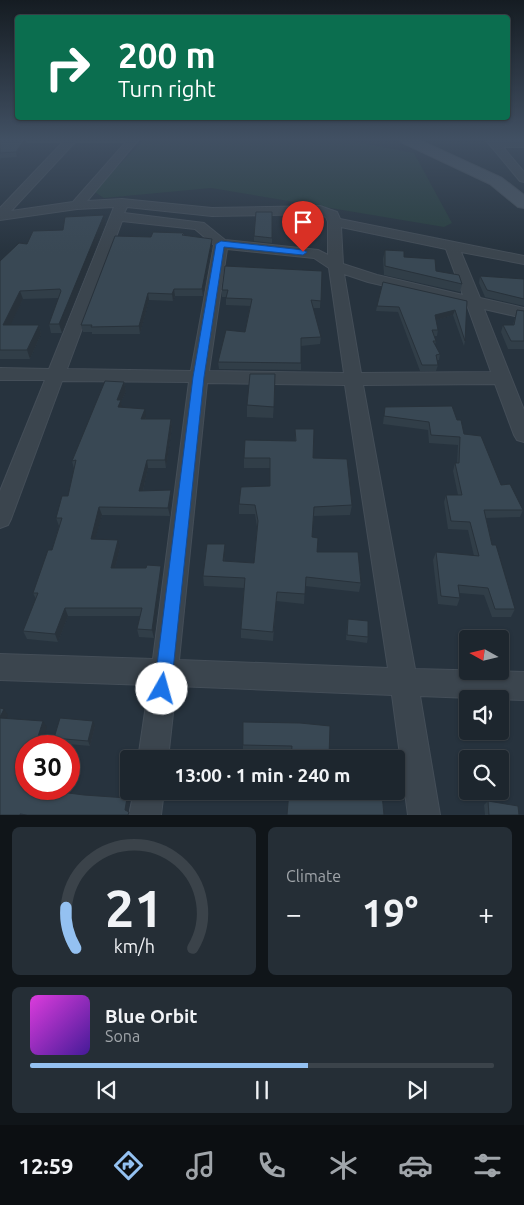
<!DOCTYPE html>
<meta charset="utf-8">
<style>
body{margin:0;font-family:Ubuntu,sans-serif;background:#252e36;color:#f1f3f6;height:100vh;display:flex;flex-direction:column;font-size:19px;white-space:nowrap}
*{box-sizing:border-box;margin:0}
p{font-size:16px;color:#a0a5aa}
.icon{flex:none;width:28px;height:28px;fill:none;stroke:currentColor;stroke-width:2;stroke-linecap:round;stroke-linejoin:round}
.map{position:relative;height:815px;overflow:hidden}
.side{display:flex;flex-direction:column;gap:12px;padding:12px;background:#101519;flex:1}
.side>*{flex:none}
.hud{position:absolute;left:15px;top:15px;width:495px;height:105px;border-radius:5px;box-shadow:0 1px 4px #0004,0 0 0 1px #3b434a;background:#0b6e4f;color:#fff;overflow:hidden}
.needle{width:32px;rotate:278deg}
.tools{position:absolute;left:459px;top:630px;display:grid;gap:10px}
.tools a{display:grid;place-items:center;width:50px;height:50px;border-radius:5px;background:#1d262e;box-shadow:0 1px 4px #0004,0 0 0 1px #3b434a;font-size:25px}
.speed{position:absolute;left:15px;top:735px;display:flex;gap:10px;font-size:25px;font-weight:700;text-align:center}
.speed>*{display:grid;place-content:center;width:65px;height:65px;border-radius:50%;background:#1d262e;box-shadow:0 1px 4px #0004,0 0 0 1px #3b434a;line-height:1}
.speed .limit{border:8px solid #d22;background:#fff;color:#111}
.pin{position:absolute;display:grid;place-items:center;width:42px;height:42px;color:#fff;margin:-51px -21px;border-radius:50% 50% 50% 0;rotate:-45deg;box-shadow:0 0 5px #0007}
.pin .icon{rotate:45deg}
.me{position:absolute;width:55px;margin:-28px;rotate:7deg;stroke-linejoin:round;filter:drop-shadow(0 0 4px #0008)}
.turn{display:flex;align-items:center;gap:18px;height:105px;padding:0 20px;font-size:22px}
.turn .icon{width:65px;height:65px;stroke-width:2.5}
.turn b{display:block;font-size:35px;line-height:42px}
.big{font-size:38px;font-weight:700;line-height:1.1}
.side .tile{flex:1;display:flex;flex-direction:column;justify-content:center;gap:8px;min-width:0;padding:0 18px;border-radius:8px;background:#252e36}
.side .dial{align-items:center;gap:0}
.dial svg{height:130px;overflow:visible;fill:none;stroke:#3b434a;stroke-width:7;stroke-linecap:round;text-anchor:middle}
.dial text{fill:#f1f3f6;stroke:none}
.song{display:flex;align-items:center;gap:15px}
.cover{width:60px;height:60px;border-radius:8px;background:linear-gradient(135deg,hsl(300 70% 55%),hsl(260 70% 35%))}
.played{height:5px;border-radius:2px;background:linear-gradient(90deg,#94c1f1 60%,#3b434a 60%)}
.keys{display:flex;justify-content:space-around;direction:ltr}
.heat{display:flex;justify-content:space-between;align-items:center;font-size:28px;direction:ltr}
.side .tiles{flex:1;display:grid;gap:12px;grid-template-columns:1fr 1fr}
.tile:last-child{grid-column:span 2}
.trip{position:absolute;left:120px;top:750px;width:285px;height:50px;border-radius:5px;background:#1d262e;box-shadow:0 1px 4px #0004,0 0 0 1px #3b434a;font-weight:700;line-height:50px;text-align:center}
.menu{display:flex;height:80px;justify-content:space-around;align-items:center;background:#0c0f12;color:#a0a5aa}
.menu .icon{width:35px;height:35px}
.menu .selected{color:#94c1f1}
.menu b{font-size:22px;color:#f1f3f6}
.map>svg:first-child{display:block}
.green{fill:#293f3f}
.lines{fill:none;stroke-linecap:round;stroke-linejoin:round}
.street-casing{stroke:#444e58;stroke-width:2}
.secondary-casing{stroke:#444e58;stroke-width:2}
.street{fill:#3b454e;fill-rule:evenodd}
.secondary{fill:#495561;fill-rule:evenodd}
.wall{fill:#313e48}
.shaded-wall{fill:#28323b}
.building{fill:#394854;stroke:#28323b}
.route{fill:#1a73e8;stroke:#114b97}
</style>
<div class="map">
<svg width="524" height="815" viewBox="0 0 524 815">
<rect width="100%" height="100%" fill="#27333e"/>
<path class="green" d="M145,139h196l73,14 38,70 -8,4 -233,-39 -107,10 -11,-7z"/>
<g class="lines">
<defs>
<path id="street" d="M0,139h139l-52,62 35,-2 90,9 108,-2 17,6 3,7 184,37v8l-63,-12 19,46 44,10v10l-40,-9 40,101v32l-7,-2 -3,-5 -19,-51 -132,1 52,284 109,3v28l-104,-4 20,119h-32l-16,-120 -216,-9 -8,73h-30l11,-74 -149,-5v-26l153,5 36,-277 -127,-1 -51,138 -3,6 -8,3v-37l45,-111h-45v-12l49,1 65,-162 -37,2 -77,11v-12l63,-66h-63zM75,142h51l-53,60 -62,9zM127,207l85,9 106,-2 8,3 2,5v33l-10,-5 -93,-10 -21,-17 -80,-10zM122,221l73,8 19,16 -23,126 -124,-2zM341,227l105,22 17,46 -86,-20 -34,-11zM227,249l87,9 15,10 15,105 -135,-2zM344,274l24,8 99,23 24,67 -130,1zM207,383l138,2 43,283 -209,-8z
M485,139l39,2v6h-21l21,25v10l-4,-1z
M134,791h30l-3,24h-32z"/>
<path id="secondary" d="M399,139h18l85,39 22,17v13l-6,-1 -28,-23 -89,-42z"/>
</defs>
<use href="#street" class="street-casing"/>
<use href="#secondary" class="secondary-casing"/>
<use href="#street" class="street"/>
<use href="#secondary" class="secondary"/>
</g>
<path class="wall" d="M0,139l27,5 -10,13 -16,1 -1,1z
M272,212v31l-18,-2v-5z
M104,215l2,8 -44,110h-11l-2,-9 10,-26 -36,1 -13,26h29l2,9 -11,25h-30v-98l27,-17z
M184,233v2l28,11 -9,50h-28l-2,5 -24,-1 -9,34h-48v-2h-9l-2,-7 70,-88z
M385,250l19,7 58,27 -2,8 -76,-17 -1,-16z
M322,271l-2,37h-7l8,29 -1,7 -19,2v24l-82,-1 -1,-7 27,-30 5,-26 -24,-1v-8h-4v-7z
M480,276l44,3v27l-39,-9 -6,-14z
M467,301l-2,40 -1,5 -11,-31 -17,5 2,10 -1,6h-3l2,5 -1,4 5,9 -1,6h-2l1,5 -2,6h-16l-22,-59 -22,-1 1,-5z
M517,310l7,1v38h-16l-7,-17 2,-7h10z
M124,382l2,9 -5,11 1,5 24,10v2h25l1,8 -6,41h-18l-5,23 28,-1 1,8 -2,18 -68,-1 -7,24 25,9 -5,20 47,6 -8,64 -15,-1 -2,-8 3,-13h-72l-10,26 -31,-3 -4,-8 13,-32 -3,-6 19,-43 7,-24 -3,-8 12,-22 6,-27 -2,-8z
M275,386l-2,32 -26,-1v-12z
M385,407l72,13 7,14 37,51 22,25 -3,7 -34,1 6,27 23,64 -4,8h-19l-8,-22 -25,-2 1,5 -3,8 -19,-2 -5,-44 3,-8 38,4 -6,-26 -20,-1 -4,-27 2,-7h12l-5,-24 2,-8h2l1,-18 -29,-2 -1,-13 -45,-6z
M295,429l18,29 39,47 -2,10 -36,1 -2,21 5,15 44,31 -2,9 -54,-6 -1,18 -28,-3 -3,40 -32,-3v-9l3,-41 -40,-2 -1,-10 22,-22v7l29,2 3,-36 -2,-13h-16v-10l31,-18v-18h-26v-10l51,-17z
M348,619l20,18 -1,6 -21,-3 1,-16z
M243,722l86,35v2h-38v-4l-48,-1z
M95,726l-5,20 -33,-3 -3,-5z
M488,801l31,14h-34l-1,-10z"/>
<path class="shaded-wall" d="M25,139l2,5 -10,13 -1,-5z
M104,215l2,8 -44,110 -3,-9z
M212,239v7l-9,50 -1,-7z
M174,289l1,7 -2,5 -1,-7z
M20,291l3,8 -17,35 -3,-9z
M148,293l1,7 -9,34 -1,-8z
M455,310l-2,5 -20,6 2,-6z
M39,325l2,9 -11,25 -3,-9z
M124,382l2,9 -5,11 2,7 -3,6 -3,-15z
M145,409l1,8 -3,10 -2,-8z
M171,419l1,8 -6,41 -1,-8z
M147,460l1,8 -7,31 -2,-8z
M171,490l1,8 -2,18 -2,-8z
M99,507l3,8 -9,32 -2,-8z
M118,540l2,8 -7,28 -2,-8z
M225,544v10l-1,17 -1,-10z
M161,566l1,8 -8,64 -2,-8z
M65,608l3,8 -10,26 -3,-8z
M4,709l4,6 -4,9 -4,-7z
M43,721l4,6 -6,19h-6z
M93,721l2,5 -5,20 -2,-5z
M26,775v14l-3,-2z
M127,798l3,5 -3,12 -2,-5z"/>
<path class="building" d="M0,139h25l-9,13 -16,1z
M256,212h16v26l-18,-2z
M104,215l-45,109h-10l12,-33 -1,-2 -40,2 -17,34h36l-12,25h-27v-89l19,-18 8,1 6,-13 30,-1 2,-13z
M153,232l31,1 -2,2 30,4 -10,50h-28l-2,5 -24,-1 -9,33 -48,1 1,-2h-11l34,-89 36,1z
M385,250l19,1v6l31,2 1,12 23,4 3,9 -77,-18z
M225,266l97,5 -1,30 -10,-1 10,37 -20,1v25l-83,-1 8,-32 19,2 7,-33 -26,-1 2,-8h-6z
M480,276l44,3v20l-37,-9z
M383,282l84,19 -2,40 -10,-31 -20,5 3,15h-6l4,11h-3l7,13 -4,1 2,10h-16l-23,-58 -22,-1z
M517,310l7,1v30h-13l-8,-16h11z
M250,374h25l-1,33 -27,-2z
M105,381l19,1 -7,18h4l-3,7 27,2 -4,10h30l-6,41h-18l-8,31 32,-1 -3,18 -69,-1 -8,32 27,1 -7,28h35l1,-3 14,1 -9,64 -15,-1 5,-21h-77l-10,26 -32,-3 15,-38h-5l15,-43h4l10,-32h-6l6,-22h6l8,-36 -4,1z
M452,406l5,14h4l3,14 17,2 20,49 9,-1 13,26h-39l8,35h4l19,64h-20l-7,-21 -30,-3 2,13 -19,-2 -5,-44 43,4 -9,-34 -19,-1 -5,-26h16l-7,-32h4l1,-26 -29,-2 -2,-13 -45,-6 1,-9z
M295,429h19l-1,29 34,1 5,46 -38,2 -2,30 6,1 -1,14h41l3,31 -55,-6 -1,17 -28,-2 -4,40 -32,-3 4,-51 -42,-2 4,-32h18l-2,17 31,2 4,-42 -3,-16 -16,-1 2,-17 29,-1v-28h-26l1,-18 51,1z
M348,619l20,2v16l-21,-2z
M0,708l4,1 -4,8z
M0,718l43,3 -8,25h-9v29l-3,12h3v2h11l47,6 43,3 -2,12 4,2 -1,3h-101l-7,-1v1h-20z
M60,718l33,3 -5,20 -34,-3z
M243,722l57,1 30,3 -1,31 -5,-1v3h-33l1,-13 -49,-1z
M289,791h34v1l59,2 2,21h-97z
M488,801l30,5 1,9h-30z"/>
<linearGradient id="sky" x2="0" y2="1"><stop stop-color="#151c22"/><stop offset="0.55" stop-color="#415063"/><stop offset="1" stop-color="#415063" stop-opacity="0"/></linearGradient>
<rect width="524" height="253" fill="url(#sky)"/>
<path class="route" d="M221,241l82,9 4,2 -4,3 -79,-8 -20,130 -33,312 -3,6 -6,2 -6,-2 -2,-6 39,-312 23,-133z"/>
</svg>
<div class="tools">
<a><svg class="needle" viewBox="-14 -14 28 28"><path d="M0-13l5 13h-10z" fill="#e53935"/><path d="M0 13l5-13h-10z" fill="#a0a5aa"/></svg></a>
<a><svg class="icon" aria-label="sound" viewBox="0 0 24 24"><path d="M4 9h4l5-4v14l-5-4H4zM17 9q2 3 0 6"/></svg></a>
<a><svg class="icon" aria-label="search" viewBox="0 0 24 24"><circle cx="10" cy="10" r="6"/><path d="M15 15l6 6"/></svg></a>
</div>
<div class="speed"><div class="limit">30</div></div>
<div class="pin" style="left:303px;top:252px;background:#d93025"><svg class="icon" aria-label="arrive" viewBox="0 0 24 24"><path d="M6 21V4h12l-3 4 3 4H6"/></svg></div>
<svg class="me" style="left:162px;top:689px" viewBox="-20 -20 40 40"><circle r="19" fill="#fff"/><path d="M0-13L10 11 0 6-10 11z" fill="#1a73e8"/></svg>
<div class="trip">13:00 · 1 min · 240 m</div>
<div class="hud">
<div class="turn"><svg class="icon" aria-label="right" viewBox="0 0 24 24"><path d="M7 20v-9h11M14 6l5 5-5 5"/></svg><div><b>200 m</b>Turn right</div></div>
</div>
</div>
<section class="side">
<div class="tiles">
<div class="tile dial"><svg viewBox="0 0 100 80">
<path d="M14 69A42 42 0 1 1 86 69"/>
<path d="M14 69A42 42 0 0 1 8 44" stroke="#94c1f1"/>
<text x="50" y="56" font-size="32" font-weight="700">21</text>
<text x="50" y="72" font-size="11">km/h</text>
</svg></div>
<div class="tile"><p>Climate</p>
<div class="heat"><a>−</a><b class="big">19°</b><a>+</a></div>
</div>
<div class="tile">
<div class="song"><i class="cover"></i><div><b>Blue Orbit</b><p>Sona</p></div></div>
<div class="played"></div>
<div class="keys"><svg class="icon" aria-label="previous" viewBox="0 0 24 24"><path d="M18 5L8 12l10 7zM5 5v14"/></svg><svg class="icon" aria-label="pause" viewBox="0 0 24 24"><path d="M8 5v14M16 5v14"/></svg><svg class="icon" aria-label="next" viewBox="0 0 24 24"><path d="M6 5l10 7-10 7zM19 5v14"/></svg></div>
</div>
</div>
</section>
<nav class="menu">
<b>12:59</b>
<svg class="icon selected" aria-label="directions" viewBox="0 0 24 24"><path d="M12 3l9 9-9 9-9-9zM9 14v-3h6M13 9l2 2-2 2"/></svg>
<svg class="icon" aria-label="music" viewBox="0 0 24 24"><path d="M9 18V5l10-2v13"/><circle cx="6" cy="18" r="3"/><circle cx="16" cy="16" r="3"/></svg>
<svg class="icon" aria-label="phone" viewBox="0 0 24 24"><path d="M5 4h4l2 5-3 2q2 4 5 5l2-3 5 2v4C11 20 4 13 5 4z"/></svg>
<svg class="icon" aria-label="climate" viewBox="0 0 24 24"><path d="M12 3v18M4 7l16 10M4 17L20 7"/></svg>
<svg class="icon" aria-label="car" viewBox="0 0 24 24"><path d="M5 17H2v-5l4-1 3-4h7l3 4 3 1v5h-3M9 17h6M6 11h13"/><circle cx="7" cy="17" r="2"/><circle cx="17" cy="17" r="2"/></svg>
<svg class="icon" aria-label="filters" viewBox="0 0 24 24"><path d="M4 7h16M4 17h16"/><circle cx="9" cy="7" r="2"/><circle cx="15" cy="17" r="2"/></svg>
</nav>
